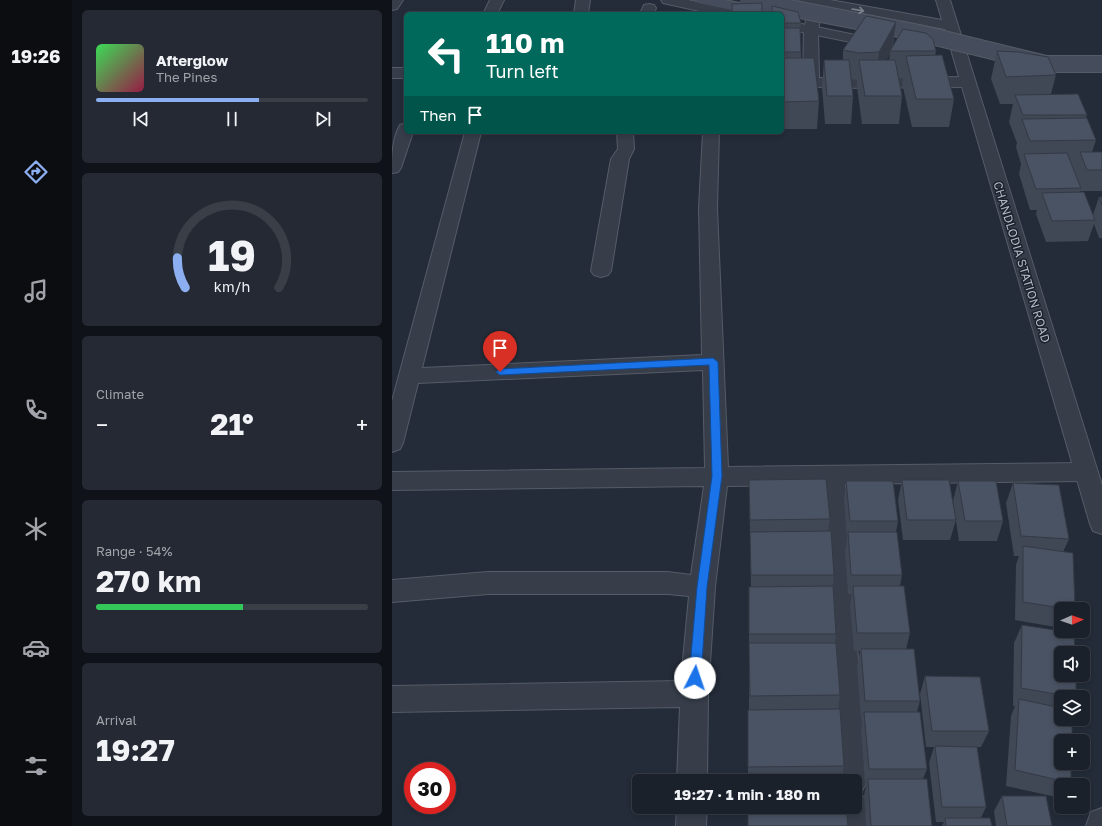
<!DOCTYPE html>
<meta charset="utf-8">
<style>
body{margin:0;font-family:"Golos Text",sans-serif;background:#242933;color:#f1f3f6;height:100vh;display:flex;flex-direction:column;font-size:15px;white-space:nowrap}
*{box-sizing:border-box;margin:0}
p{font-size:13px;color:#a0a3a9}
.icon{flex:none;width:22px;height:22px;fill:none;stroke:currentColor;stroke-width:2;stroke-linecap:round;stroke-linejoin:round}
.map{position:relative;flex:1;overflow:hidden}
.drawer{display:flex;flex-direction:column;gap:10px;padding:10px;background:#0f1218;width:320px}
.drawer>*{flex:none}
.hud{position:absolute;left:12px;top:12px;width:380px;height:122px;border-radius:6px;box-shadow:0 2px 6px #0003,0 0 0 1px #393e47;background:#00695c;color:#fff;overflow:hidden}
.needle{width:26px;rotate:88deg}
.controls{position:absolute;left:662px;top:602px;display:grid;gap:8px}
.controls a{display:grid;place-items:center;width:36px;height:36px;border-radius:6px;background:#1b212b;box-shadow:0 2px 6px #0003,0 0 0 1px #393e47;font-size:20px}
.speed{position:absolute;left:12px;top:762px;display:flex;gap:8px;font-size:20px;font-weight:700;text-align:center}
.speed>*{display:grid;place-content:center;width:52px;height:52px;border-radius:50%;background:#1b212b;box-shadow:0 2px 6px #0003,0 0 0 1px #393e47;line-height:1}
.speed .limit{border:6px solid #d22;background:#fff;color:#111}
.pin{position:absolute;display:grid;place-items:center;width:34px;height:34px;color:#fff;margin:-41px -17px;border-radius:50% 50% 50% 0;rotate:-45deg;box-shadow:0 0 4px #0007}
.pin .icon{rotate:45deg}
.me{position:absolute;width:44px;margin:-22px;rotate:4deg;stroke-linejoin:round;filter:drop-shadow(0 0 3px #0008)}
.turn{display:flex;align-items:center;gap:14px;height:84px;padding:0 16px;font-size:18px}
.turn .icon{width:52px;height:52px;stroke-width:2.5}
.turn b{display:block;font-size:28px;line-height:34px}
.then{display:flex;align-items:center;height:38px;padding:0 16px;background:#0003;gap:8px;font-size:15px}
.big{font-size:30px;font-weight:700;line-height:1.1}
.drawer .card{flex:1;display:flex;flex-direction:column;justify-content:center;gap:6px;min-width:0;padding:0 14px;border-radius:6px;background:#242933}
.drawer .dial{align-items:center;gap:0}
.dial svg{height:104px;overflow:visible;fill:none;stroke:#393e47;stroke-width:7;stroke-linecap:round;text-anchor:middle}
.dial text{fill:#f1f3f6;stroke:none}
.song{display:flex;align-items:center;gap:12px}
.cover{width:48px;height:48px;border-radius:6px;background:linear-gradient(135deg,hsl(130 70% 55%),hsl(340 70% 35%))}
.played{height:4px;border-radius:2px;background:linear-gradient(90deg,#8caff1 60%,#393e47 60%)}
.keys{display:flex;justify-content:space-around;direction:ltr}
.heat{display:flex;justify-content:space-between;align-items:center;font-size:22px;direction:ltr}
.charge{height:6px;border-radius:3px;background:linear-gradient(90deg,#34c759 54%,#393e47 0)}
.trip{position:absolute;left:240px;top:774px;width:230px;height:40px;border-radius:6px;background:#1b212b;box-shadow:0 2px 6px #0003,0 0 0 1px #393e47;font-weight:700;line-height:40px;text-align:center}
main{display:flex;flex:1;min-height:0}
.dock{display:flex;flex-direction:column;width:72px;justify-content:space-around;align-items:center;background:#0b0d11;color:#a0a3a9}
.dock .icon{width:28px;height:28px}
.dock .selected{color:#8caff1}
.dock b{font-size:18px;color:#f1f3f6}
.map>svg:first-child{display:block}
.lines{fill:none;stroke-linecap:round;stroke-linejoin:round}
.minor-casing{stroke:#555c67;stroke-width:2}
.tertiary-casing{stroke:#555c67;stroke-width:2}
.secondary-casing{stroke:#555c67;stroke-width:2}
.minor{fill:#373e4a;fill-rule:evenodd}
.tertiary{fill:#373e4a;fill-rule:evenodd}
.secondary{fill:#454d5c;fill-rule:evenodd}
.secondary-bridge-casing{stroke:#555c67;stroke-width:18;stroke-linecap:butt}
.secondary-bridge{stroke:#454d5c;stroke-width:16}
.wall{fill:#404755;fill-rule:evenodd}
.shaded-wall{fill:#343a45}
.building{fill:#4a5363;stroke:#343a45}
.oneway{stroke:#7b828e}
.route{fill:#1a73e8;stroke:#114b97}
.labels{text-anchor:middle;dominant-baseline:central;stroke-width:3;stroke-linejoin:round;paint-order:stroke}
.street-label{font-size:12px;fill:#b2b9c5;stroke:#1c232e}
</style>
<main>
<nav class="dock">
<b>19:26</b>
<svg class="icon selected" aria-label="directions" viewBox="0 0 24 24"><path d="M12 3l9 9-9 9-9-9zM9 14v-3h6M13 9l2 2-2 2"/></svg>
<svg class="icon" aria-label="music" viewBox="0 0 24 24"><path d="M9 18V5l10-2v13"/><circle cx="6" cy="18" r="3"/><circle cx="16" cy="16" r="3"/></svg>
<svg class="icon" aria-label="phone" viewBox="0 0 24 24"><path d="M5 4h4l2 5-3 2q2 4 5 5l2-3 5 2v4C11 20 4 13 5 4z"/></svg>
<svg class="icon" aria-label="climate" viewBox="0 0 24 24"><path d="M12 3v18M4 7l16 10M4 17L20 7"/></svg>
<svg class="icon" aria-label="car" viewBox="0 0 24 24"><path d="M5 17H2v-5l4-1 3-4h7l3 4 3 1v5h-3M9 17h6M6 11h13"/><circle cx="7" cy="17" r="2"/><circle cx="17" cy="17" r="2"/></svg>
<svg class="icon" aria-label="filters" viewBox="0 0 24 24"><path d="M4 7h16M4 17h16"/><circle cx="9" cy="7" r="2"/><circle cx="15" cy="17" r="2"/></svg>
</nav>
<section class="drawer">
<div class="card">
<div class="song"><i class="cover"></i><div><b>Afterglow</b><p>The Pines</p></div></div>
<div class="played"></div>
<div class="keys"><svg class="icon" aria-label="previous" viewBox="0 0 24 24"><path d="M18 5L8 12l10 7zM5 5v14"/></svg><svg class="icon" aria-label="pause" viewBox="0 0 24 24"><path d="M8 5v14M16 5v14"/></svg><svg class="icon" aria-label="next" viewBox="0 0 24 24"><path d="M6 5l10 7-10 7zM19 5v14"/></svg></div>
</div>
<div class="card dial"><svg viewBox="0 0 100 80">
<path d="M14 69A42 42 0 1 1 86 69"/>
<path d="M14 69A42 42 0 0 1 8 46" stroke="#8caff1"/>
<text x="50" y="56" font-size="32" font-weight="700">19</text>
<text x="50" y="72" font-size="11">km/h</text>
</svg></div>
<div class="card"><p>Climate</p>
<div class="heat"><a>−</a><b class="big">21°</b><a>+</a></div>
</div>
<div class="card"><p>Range · 54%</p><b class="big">270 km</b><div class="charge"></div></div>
<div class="card"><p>Arrival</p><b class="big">19:27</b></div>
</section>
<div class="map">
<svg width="710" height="826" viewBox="0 0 710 826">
<rect width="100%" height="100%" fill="#242c39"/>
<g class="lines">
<defs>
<path id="minor" d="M0,0h11l-6,9 -5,1z
M98,0h14l-7,14h-14z
M184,0h14l-2,14h-14z
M418,0h12l1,2 -5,28 1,48 148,-1 6,2 2,3 -2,3 -6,2 -140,1 -19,-3 -5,-8 1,-47z
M257,4l5,1 2,3 -2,6h-14l4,-9z
M0,68h14v10h-14z
M14,123v9h7l-12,36 -3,4 -6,1c0,-17 0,-34 8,-48z
M73,132h16l-59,236 280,-13 -3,-147 4,-76h16l-2,76 11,259 358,-4 8,3 4,6 -4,6 -8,3 -241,3 22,297 -5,10 -5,2 7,4 5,10 1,19h-30l-1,-19h16v-26h-18l-15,-296 -95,1 -12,101 -7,107 -1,87h-30l3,-74 -288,5v-26l289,-5 8,-85 -21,-2h-180l-96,8v-22l96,-8h180l23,3 13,-89 -312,4v-18l313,-4 -2,-98 -285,13 -15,60 -3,6 -8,3v-51z
M225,132h16l1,17 -5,10 -18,112 -3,4 -7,2 -7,-2 -3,-4 20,-112 7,-10z
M285,807h30l-1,19h-30z"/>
<path id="tertiary" d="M269,0h27l50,11 2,3h-27l-50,-11z
M407,0h31l112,20 -6,-20h14l152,485v49l-9,-3 -3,-7 -145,-495 -139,-25 -5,-1z
M390,20l98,20 5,1 2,3 -2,3 -5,1 -98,-20z
M710,808v18h-16l5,-14z"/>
<path id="secondary" d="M304,0h29l55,11 2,3h-29l-55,-11z"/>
</defs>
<use href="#minor" class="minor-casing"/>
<use href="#tertiary" class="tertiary-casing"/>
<use href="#secondary" class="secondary-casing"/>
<use href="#minor" class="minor"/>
<use href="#tertiary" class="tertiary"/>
<use href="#secondary" class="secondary"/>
<defs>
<path id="secondary-bridge" d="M356,0l171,33 127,31h56"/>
</defs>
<use href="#secondary-bridge" class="secondary-bridge-casing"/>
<use href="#secondary-bridge" class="secondary-bridge"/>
</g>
<path class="wall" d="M380,6l29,17 -1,8 -18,21v-38h-10z
M504,22l-3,25 43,4 -1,5 19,43 -5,28h-37l-10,-44 1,-5h-4l3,18 -3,28h-37l-5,-37v-7l-6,-1 2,17 -2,28h-26l-3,-37 2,-27h19v-10zM498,54l-1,6h-3z
M605,51l59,24 -5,19 36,21 -1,3 10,22 -4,12h10v39h-22v1l13,23 6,-18h3v41h-3l-5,-14 -6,17 -42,1 -10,-28 1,-4h-7l-11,-36 2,-10 -5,-17 1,-4 -8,-21 4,-18h-13l-9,-25z
M390,52h19v6l18,43 -2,28h-35z
M357,480l81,39 -2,12 6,44 -1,13 3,46 -1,9 5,52 -2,14 6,57 -2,12 -94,1v-69h1v-123h2z
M510,480l54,40 -6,20h-47l-5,-40z
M454,481l52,40 -2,11 6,43 -2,11 10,47 -4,16 14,52 -3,11 10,57 -4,10 9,47h-66l-2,-31 2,-10h-1l-4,-56 2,-11h-2l-4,-51 3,-16h-6l-4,-46 2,-11h-4l-3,-43 2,-11 -3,-39z
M566,481l45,40 -6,20h-38l-6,-40z
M621,483l56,56 -6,13 12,57h-14v19l-46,-8 1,-55 3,-9h-5l-8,-53z
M630,625l54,72h-15v22l10,64 -2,2h-8v13l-55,-12 5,-70 4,-10h-2l1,-63z
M533,676l64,55 -8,16h-4l9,60 -5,11 11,8h-50l2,-4h-8l-7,-59 5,-16h-8l-6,-53z
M610,796l50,30h-56l-2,-15z"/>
<path class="shaded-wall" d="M504,22l-4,27 -2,2v3l-14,25 3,-27z"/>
<path class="building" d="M370,3v11h-30v-10z
M380,6l26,6 3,11h-19v-9h-10z
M474,16l30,6 -17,30 -20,1 -16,-3z
M390,28h18l1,24h-19z
M511,29l23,4 7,6 3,12h-46z
M605,51l22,1 29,5 8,18 -50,2z
M550,55l12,44h-38l-10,-43z
M390,58h32l5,43 -37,1z
M432,60h25l4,36h-26z
M467,60h36l7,36h-37z
M686,94l9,21h-64l-8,-20z
M695,118l9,22 -66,1 -8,-22z
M688,152h22v18h-15z
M675,153l14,35 -45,1 -12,-35z
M692,192l11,28 -43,1 -10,-28z
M707,197h3v8z
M434,479l4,40 -80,1 -1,-40z
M510,480h47l7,40h-49z
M454,481h47l5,40h-48z
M566,481h38l7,40h-38z
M621,483l46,2 10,54 -48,-3z
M439,531l3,44h-83l-1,-43z
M456,532h49l5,43h-51z
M631,546l50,7 2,56h-7l-45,-7z
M441,586l3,48h-87v-47z
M461,586h51l6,47h-53z
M630,625l52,8 1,20h-14v22h15v22h-4l-51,-9z
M357,643h87l4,52 -90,1z
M469,649h53l6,52h-55z
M533,676l55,1 9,54h-57z
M627,699l42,9v11h11v22h-11v22h10v20l-56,-13z
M448,709l4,57 -96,1v-57z
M472,712h56l7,57h-58z
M543,746l42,1 9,60h-44z
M452,778v3h-96v-2z
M476,779h59l5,47h-61z
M610,796h44l6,30h-45z
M356,807h98l2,19h-100z
M553,818h45l2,8h-46z"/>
<defs><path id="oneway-shaft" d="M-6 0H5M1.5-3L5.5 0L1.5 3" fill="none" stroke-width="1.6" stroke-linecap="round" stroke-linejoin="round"/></defs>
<use class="oneway" href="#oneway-shaft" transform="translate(466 10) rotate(10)"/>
<path class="route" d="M321,358l5,4 4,114 -15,111 -6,91 -2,4 -4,2 -4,-2 -2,-4 8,-91 15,-111 -3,-111 -209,10 -4,-3 4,-3z"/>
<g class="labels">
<g class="street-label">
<text transform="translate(630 262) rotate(73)">CHANDLODIA STATION ROAD</text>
</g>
</g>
</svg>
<div class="controls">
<a><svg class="needle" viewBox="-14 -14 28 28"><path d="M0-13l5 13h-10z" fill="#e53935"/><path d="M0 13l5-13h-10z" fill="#a0a3a9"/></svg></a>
<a><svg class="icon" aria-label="sound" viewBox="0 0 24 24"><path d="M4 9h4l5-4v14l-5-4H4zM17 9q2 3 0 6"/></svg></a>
<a><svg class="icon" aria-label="layers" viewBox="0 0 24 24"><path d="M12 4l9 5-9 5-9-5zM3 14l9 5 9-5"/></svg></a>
<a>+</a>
<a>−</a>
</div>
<div class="speed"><div class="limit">30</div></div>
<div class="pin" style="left:108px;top:372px;background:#d93025"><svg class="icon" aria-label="arrive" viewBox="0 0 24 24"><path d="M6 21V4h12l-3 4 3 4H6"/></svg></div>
<svg class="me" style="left:303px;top:678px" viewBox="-20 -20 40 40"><circle r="19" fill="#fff"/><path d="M0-13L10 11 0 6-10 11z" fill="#1a73e8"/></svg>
<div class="trip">19:27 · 1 min · 180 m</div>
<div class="hud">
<div class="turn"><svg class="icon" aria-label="left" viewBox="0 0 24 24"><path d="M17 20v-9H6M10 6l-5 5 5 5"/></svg><div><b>110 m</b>Turn left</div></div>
<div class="then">Then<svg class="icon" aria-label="arrive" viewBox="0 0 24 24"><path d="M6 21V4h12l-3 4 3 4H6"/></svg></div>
</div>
</div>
</main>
